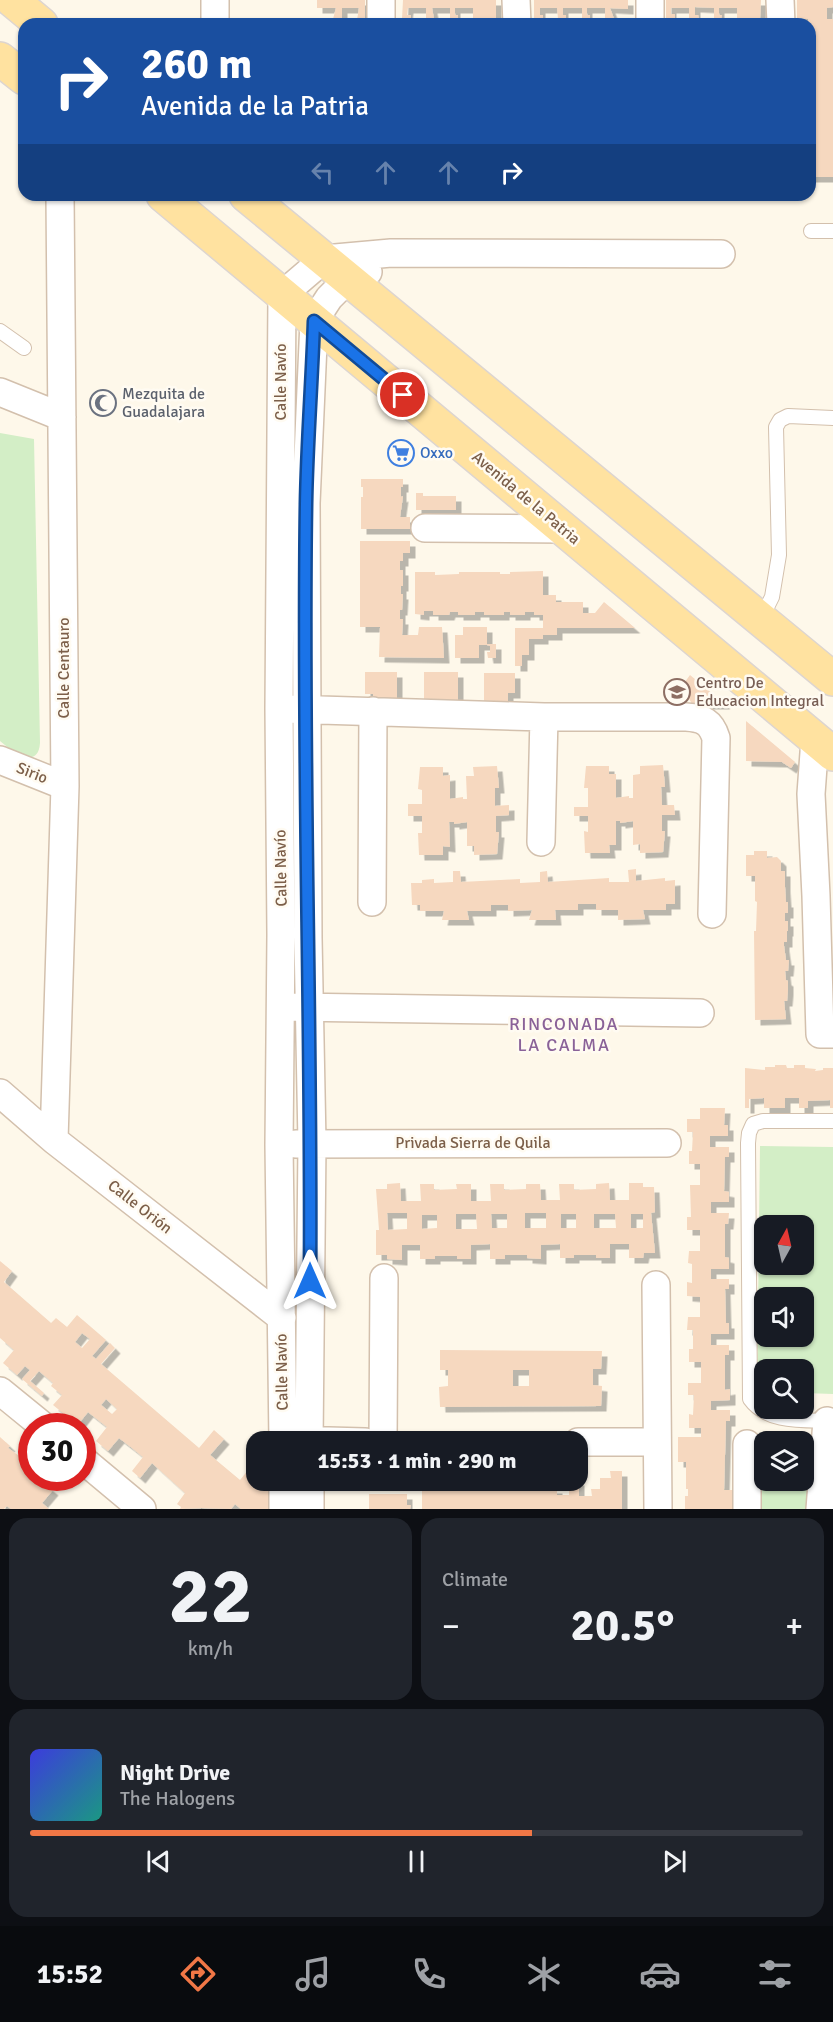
<!DOCTYPE html>
<meta charset="utf-8">
<style>
body{margin:0;font-family:Signika,sans-serif;background:#20242c;color:#f1f3f6;height:100vh;display:flex;flex-direction:column;font-size:22px;white-space:nowrap}
*{box-sizing:border-box;margin:0}
p{font-size:20px;color:#9ea1a6}
.icon{flex:none;width:33px;height:33px;fill:none;stroke:currentColor;stroke-width:2;stroke-linecap:round;stroke-linejoin:round}
.map{position:relative;height:1509px;overflow:hidden}
.drawer{display:flex;flex-direction:column;gap:9px;padding:9px;background:#0d0f14;flex:1}
.drawer>*{flex:none}
.hud{position:absolute;left:18px;top:18px;width:798px;height:183px;border-radius:18px;box-shadow:0 2px 4px #0004;background:#1a4fa0;color:#fff;overflow:hidden}
.needle{width:39px;rotate:8deg}
.buttons{position:absolute;left:754px;top:1215px;display:grid;gap:12px}
.buttons a{display:grid;place-items:center;width:60px;height:60px;border-radius:12px;background:#171b24;box-shadow:0 2px 4px #0004;font-size:30px}
.speed{position:absolute;left:18px;top:1413px;display:flex;gap:12px;font-size:30px;font-weight:700;text-align:center}
.speed>*{display:grid;place-content:center;width:78px;height:78px;border-radius:50%;background:#171b24;box-shadow:0 2px 4px #0004;line-height:1}
.speed .limit{border:9px solid #d22;background:#fff;color:#111}
.pin{position:absolute;display:grid;place-items:center;width:51px;height:51px;color:#fff;margin:-26px;border:3px solid #fff;border-radius:50%;box-shadow:0 2px 6px #0007}
.me{position:absolute;width:66px;margin:-33px;rotate:0deg;stroke-linejoin:round;filter:drop-shadow(0 0 4px #0008)}
.turn{display:flex;align-items:center;gap:21px;height:126px;padding:0 24px;font-size:27px}
.turn .icon{width:78px;height:78px;stroke-width:2.5}
.turn b{display:block;font-size:42px;line-height:51px}
.lanes{display:flex;align-items:center;height:57px;padding:0 24px;background:#0003;justify-content:center;gap:30px;direction:ltr}
.lanes .off{opacity:.35}
.big{font-size:45px;font-weight:700;line-height:1.1}
.drawer .card{flex:1;display:flex;flex-direction:column;justify-content:center;gap:9px;min-width:0;padding:0 21px;border-radius:18px;background:#20242c}
.drawer .dial{align-items:center;gap:0}
.dial b{font-size:78px;line-height:1}
.song{display:flex;align-items:center;gap:18px}
.cover{width:72px;height:72px;border-radius:9px;background:linear-gradient(135deg,hsl(240 70% 55%),hsl(170 70% 35%))}
.played{height:6px;border-radius:3px;background:linear-gradient(90deg,#f17746 65%,#363941 65%)}
.keys{display:flex;justify-content:space-around;direction:ltr}
.heat{display:flex;justify-content:space-between;align-items:center;font-size:33px;direction:ltr}
.drawer .tiles{flex:1;display:grid;gap:9px;grid-template-columns:1fr 1fr}
.card:last-child{grid-column:span 2}
.trip{position:absolute;left:246px;top:1431px;width:342px;height:60px;border-radius:18px;background:#171b24;box-shadow:0 2px 4px #0004;font-weight:700;line-height:60px;text-align:center}
.tab-bar{display:flex;height:96px;justify-content:space-around;align-items:center;background:#090b0e;color:#9ea1a6}
.tab-bar .icon{width:42px;height:42px}
.tab-bar .on{color:#f17746}
.tab-bar b{font-size:27px;color:#f1f3f6}
.map>svg:first-child{display:block}
.green{fill:#d3eec6;fill-rule:evenodd}
.building{fill:#f6d8bf;fill-rule:evenodd;filter:url(#shadow)}
.lines{fill:none;stroke-linecap:round;stroke-linejoin:round}
.lane-casing{stroke:#d3c0ad;stroke-width:16}
.street-casing{stroke:#d3c0ad;stroke-width:30}
.primary-casing{stroke:#ddd5d0;stroke-width:36}
.lane{stroke:#fff;stroke-width:14}
.street{stroke:#fff;stroke-width:27}
.primary{stroke:#ffe2a0;stroke-width:33}
.route-casing{stroke:#114b97;stroke-width:15}
.route{stroke:#1a73e8;stroke-width:10}
.labels{text-anchor:middle;dominant-baseline:central;stroke-width:5;stroke-linejoin:round;paint-order:stroke}
.street-label{font-size:16px;fill:#7c5f49;stroke:#fffbf2}
.worship-label{font-size:16px;fill:#5b616d;stroke:#fffbf2;text-anchor:start}
.shop-label{font-size:16px;fill:#366cbe;stroke:#fffbf2;text-anchor:start}
.education-label{font-size:16px;fill:#785e54;stroke:#fffbf2;text-anchor:start}
.neighbourhood-label{font-size:18px;letter-spacing:1.5px;fill:#8a6298;stroke:#fffbf2}
</style>
<div class="map">
<svg width="833" height="1509" viewBox="0 0 833 1509">
<defs>
<filter id="shadow"><feDropShadow dx="5.5" dy="5.5" stdDeviation="0" flood-color="#0004"/></filter>
</defs>
<rect width="100%" height="100%" fill="#fef8ea"/>
<path class="green" d="M0,433l34,6 6,304c-2,28 -28,8 -40,-2z
M760,1146l73,1v247l-29,-1v-23h-39v23l-8,-1zM765,1226h39v38h-39zM765,1298h39v38h-39z
M754,1448h11v32h39v-31h9l-1,60h-59z"/>
<path class="building" d="M317,0h48v20h-8l2,-12h-17v12h15v4h-40v-4l16,-1 3,-11h-19z
M403,0h93v20l-6,-1v5h-77l-1,-4 14,-1v-11h-18l-1,7h4v4h-9zM432,8h18v12l-16,-1zM455,8h18v12l-15,-1v-4h-3z
M534,0h94v9l-18,-1 4,11h8v5h-40v-16h-19v7h3v4h4v5h-25v-5h13l-1,-11h-17v7h3v4h-9zM587,8h18v11h-15v-4h-3z
M666,0h95l-1,19h-7v5h-39v-16l-19,-1v8h3l1,4h3v5h-26v-5h13v-11h-18v6h4v5h-9zM719,8h18v11h-16l1,-4h-3z
M797,0h36v7l-6,1v11h6v158h-23v-153h-2v-5l-11,-1z
M361,479h42v8h-2v10l2,-1 -3,21h10v12h-49v-32h2v-10h-2z
M416,493h7v3h33v14h-40z
M360,541h50v12h-7v8h-3v9h3v16h-2v8h2l-1,16h-2v9h3l-1,16h16l1,-8h23l2,31 -65,-1 1,-30h-20z
M543,571v24h13v7h27v11h12l9,-11 31,26h-78v7h-14v4h-14v16h-7v11h-7v-38h28v-13h-9v-3h-9v3h-15v-3h-6v3h-20v-3h-9v3h-17v-3h-8l-1,3h-16v-4h-9v4l-9,-1v-42h20v3l24,-1v-2h41v2h10v-2z
M463,627h24v17h9v14h-8l-1,-6h3v-6l-3,-1h-8v13h-24v-23h8z
M365,672h32v30h-24v-8h-8z
M424,672h34v31l-34,-1z
M484,673h31v20h-7v10l-24,-1z
M690,675l35,29h-33l-10,-18z
M746,721l49,41 -4,6 -9,-6 -36,-1z
M663,765l2,22h-4l1,18h12l1,10h-13v16h3l-2,21 -23,1v-9l-7,1v-24l-13,2v-2h-4v24h-7l1,8h-25l-1,-22 4,1v-16h-14v-9h14v-19h-4l2,-22h23v8h7v24l13,-2v2h4v-23l7,-1v-8z
M497,766l2,22h-4v18l14,-1v10l-13,1v16h3l-2,22 -23,1v-9h-7v-24l-13,2v-2h-5l1,25 -7,-1v9h-24l-1,-22h4v-17h-14v-12h14v-14l-4,-1 2,-22h23v9l7,-1v24l13,-2v2h4l-1,-23h8l-1,-9z
M754,851h13v7l10,-1 4,4v10h4v16l1,15h2v11h-3v8h3v10h-1v11h-3v4l2,14h3l-1,11h-3l1,9 2,1v9l-1,11h-3l2,18 -31,1 -1,-89h2l1,-29 -2,-1v-25h-9v-21h8z
M636,869v12l29,-3v3l10,-1v24h-9v6h-23l2,9 -27,1v-10h-22v-6h-18v6h-23l1,10h-27l3,-10 -24,1v-6h-17v6h-24l2,9h-27l2,-9h-24v-6h-8l-1,-22h11v-3l12,-1v4l19,-1v-11h7l1,11 59,-3v4l20,-1v-10l7,-1 1,11 61,-4v4h20l-1,-12z
M775,1065h11l1,3h7v-3h11v3l11,1 -1,2 8,-1v-2h10v40h-3v-8l-22,1v7h-9v-10h-14v10h-21v-10l-15,1v9h-4v-40l20,2v-3h10z
M700,1108h25l-1,17h4v11h-18v11h19v10h-4l-1,34 5,1v10h-18v11h18l-1,11h-3v33l4,1v11h-18v10h18v10h-4l1,34h3v11h-18v11h18v10h-4v35l5,-1v11l-19,1v9h19v11h-4l-2,69h9l-1,12h7l2,7h-56v-13h3v-7h-2v-27h-8v-25h23v-9h-12v-14l4,1 1,-20h-6v-12h13v-21h-12v-13h4v-19h-6l1,-13h12v-20l-13,-1v-14l5,1v-19l-4,-1 1,-12h11v-21h-13v-13h4l-1,-32h10v-21h-11v-13h3l1,-19h-6v-13h13z
M400,1183l1,18h20l-1,-17h14v6l23,-1 -1,-5h15v17h20l-1,-17h14v6l22,-1v-5h14l1,16h19l-1,-16h15v6l22,-1v-5l13,-1 1,17h19v-17h14v4h11l1,25 -4,1 4,40h-11l-1,5h-14v-14h-19v14h-14v-3h-22v3h-14v-14l-19,1v14l-14,-1v-3h-22v4h-15v-15l-19,1v14h-14v-3h-22v3h-15v-14h-18v15l-15,-1v-4h-11v-25h3l-3,-41h11v-5zM387,1213h20v16l-19,1zM525,1213h21v15h-21zM456,1214h20l1,15h-21zM491,1214h16v14h-15zM561,1214h15v14h-15zM594,1214h21l1,14h-22zM631,1214h12v14h-12zM422,1215h15v13l-15,1z
M0,1261l12,10 -8,11 47,41 5,-5 11,9 10,-12 29,25 -14,16 4,3 14,-16 5,5 -14,16 98,84 15,-18 10,9 -14,16 30,25 13,-16 3,2v14h18l1,29h-34l-6,-5 -4,5 -29,-1 -22,1 1,-2 -4,-3 8,-11 -33,-30 -12,15 -8,-7 11,-14 -11,-9 -13,-10 -11,13 -12,-10 11,-14 -19,-15 -8,10 5,4h-6l-26,-21 9,-10 -11,-9 2,-3 -14,-12 -9,10 14,12 -2,3 -20,-17 8,-9 -5,-4 -8,9 -14,-12 11,-13 -14,-12zM82,1333l8,6 -8,9 -7,-6zM106,1399l11,10 -5,5 -11,-9z
M440,1350l162,1 -1,18h-8v16l9,1 -1,20 -161,1 -1,-20 9,-1v-16h-8zM513,1370h16v16h-16z
M0,1437l10,9 -2,2 24,17v13l9,6 2,-2 10,8 -11,13 7,6h-38l-4,-3 -3,3h-4z
M610,1471h12v38h-200v-23h12l-1,-4 14,-1v5h12v-4h25v3h13v-3h14v3h12l25,-3v6h9v7h12v-15h10v16h13l-1,-7h9v-11h11z
M369,1494h38v11h4l-1,4h-41z"/>
<g class="lines">
<defs>
<path id="lane" d="M811,231h22
M0,331l24,17
M761,619l11,-22 7,-42 -3,-128 4,-7 8,-4 45,2
M832,1421c-28,-1 -64,3 -82,-22l-2,-256 1,-10 4,-9 10,-3h70"/>
<path id="street" d="M516,0l1,24
M650,0v24
M780,0l1,24
M215,24v-24
M381,24v-24
M0,392l62,25
M425,528l138,1
M289,709l255,8h142c17,1 25,5 30,21l-4,176
M815,739l-4,55 5,102 4,138h13
M0,760l65,26
M541,842l3,-125
M372,902l1,-191
M293,1007l407,6
M0,1093l54,47 228,178
M54,1140l11,-354 -5,-591
M296,1144l371,-1
M656,1285l2,224
M0,1391l43,35
M292,1440l73,2
M283,1442l-4,-297 2,-210 -2,-226 3,-414 42,-36 67,-6 330,1
M309,1442l3,-299 -4,-205 -2,-435 8,-182 15,-23 19,-19 20,-7
M383,1442l1,-164
M578,1442h79
M82,1459l60,50
M283,1480v29
M310,1480v29
M747,1509v-65
M820,1509l7,-88"/>
<path id="primary" d="M12,0l29,24
M0,59l24,19
M163,195l670,559
M246,195l587,484"/>
</defs>
<use href="#lane" class="lane-casing"/>
<use href="#street" class="street-casing"/>
<use href="#primary" class="primary-casing"/>
<use href="#lane" class="lane"/>
<use href="#street" class="street"/>
<use href="#primary" class="primary"/>
</g>
<g class="lines">
<defs>
<path id="route" d="M310,1281c2,-259 -8,-518 -4,-777 1,-61 6,-122 8,-183l89,74"/>
</defs>
<use href="#route" class="route-casing"/>
<use href="#route" class="route"/>
</g>
<defs>
<symbol id="mosque-ring" viewBox="-11 -11 22 22"><circle r="9.5" fill="#fffbf2" stroke="#6b7280" stroke-width="1.5"/><path d="M3.5-4.9A6 6 0 1 0 3.5 4.9A5 5 0 1 1 3.5-4.9Z" fill="#6b7280"/></symbol>
<symbol id="supermarket-ring" viewBox="-11 -11 22 22"><circle r="9.5" fill="#fffbf2" stroke="#3f7fe0" stroke-width="1.5"/><path d="M-6-5.5h2.5l.6 2H6L4.5 2H-2.5L-4.4-4H-6ZM-1.5 3.2a1.3 1.3 0 1 0 .1 0ZM3 3.2a1.3 1.3 0 1 0 .1 0Z" fill="#3f7fe0"/></symbol>
<symbol id="school-ring" viewBox="-11 -11 22 22"><circle r="9.5" fill="#fffbf2" stroke="#8d6e63" stroke-width="1.5"/><path d="M0-5L7-2L0 1L-7-2ZM-4 1L0 2.5L4 1V4Q0 6-4 4Z" fill="#8d6e63"/></symbol>
</defs>
<g fill-rule="evenodd">
<use href="#mosque-ring" x="88" y="388" width="30" height="30"/>
<use href="#supermarket-ring" x="386" y="438" width="30" height="30"/>
<use href="#school-ring" x="662" y="677" width="30" height="30"/>
</g>
<g class="labels">
<g class="street-label">
<text transform="translate(281 382) rotate(-90)">Calle Navío</text>
<text transform="translate(526 498) rotate(40)">Avenida de la Patria</text>
<text transform="translate(64 668) rotate(-90)">Calle Centauro</text>
<text transform="translate(32 773) rotate(22)">Sirio</text>
<text transform="translate(281 868) rotate(-91)">Calle Navío</text>
<text x="473" y="1143">Privada Sierra de Quila</text>
<text transform="translate(140 1207) rotate(38)">Calle Orión</text>
<text transform="translate(282 1372) rotate(-91)">Calle Navío</text>
</g>
<g class="worship-label">
<text x="122" y="394">Mezquita de<tspan x="122" dy="18">Guadalajara</tspan></text>
</g>
<g class="shop-label">
<text x="420" y="453">Oxxo</text>
</g>
<g class="education-label">
<text x="696" y="683">Centro De<tspan x="696" dy="18">Educacion Integral</tspan></text>
</g>
<g class="neighbourhood-label">
<text x="564" y="1024">RINCONADA<tspan x="564" dy="21">LA CALMA</tspan></text>
</g>
</g>
</svg>
<div class="buttons">
<a><svg class="needle" viewBox="-14 -14 28 28"><path d="M0-13l5 13h-10z" fill="#e53935"/><path d="M0 13l5-13h-10z" fill="#9ea1a6"/></svg></a>
<a><svg class="icon" aria-label="sound" viewBox="0 0 24 24"><path d="M4 9h4l5-4v14l-5-4H4zM17 9q2 3 0 6"/></svg></a>
<a><svg class="icon" aria-label="search" viewBox="0 0 24 24"><circle cx="10" cy="10" r="6"/><path d="M15 15l6 6"/></svg></a>
<a><svg class="icon" aria-label="layers" viewBox="0 0 24 24"><path d="M12 4l9 5-9 5-9-5zM3 14l9 5 9-5"/></svg></a>
</div>
<div class="speed"><div class="limit">30</div></div>
<div class="pin" style="left:403px;top:395px;background:#d93025"><svg class="icon" aria-label="arrive" viewBox="0 0 24 24"><path d="M6 21V4h12l-3 4 3 4H6"/></svg></div>
<svg class="me" style="left:310px;top:1281px" viewBox="-20 -20 40 40"><path d="M0-17L14 15 0 8-14 15z" fill="#1a73e8" stroke="#fff" stroke-width="4"/></svg>
<div class="trip">15:53 · 1 min · 290 m</div>
<div class="hud">
<div class="turn"><svg class="icon" aria-label="right" viewBox="0 0 24 24"><path d="M7 20v-9h11M14 6l5 5-5 5"/></svg><div><b>260 m</b>Avenida de la Patria</div></div>
<div class="lanes"><svg class="icon off" aria-label="left" viewBox="0 0 24 24"><path d="M17 20v-9H6M10 6l-5 5 5 5"/></svg><svg class="icon off" aria-label="ahead" viewBox="0 0 24 24"><path d="M12 20V5M6 11l6-6 6 6"/></svg><svg class="icon off" aria-label="ahead" viewBox="0 0 24 24"><path d="M12 20V5M6 11l6-6 6 6"/></svg><svg class="icon" aria-label="right" viewBox="0 0 24 24"><path d="M7 20v-9h11M14 6l5 5-5 5"/></svg></div>
</div>
</div>
<section class="drawer">
<div class="tiles">
<div class="card dial"><b>22</b><p>km/h</p></div>
<div class="card"><p>Climate</p>
<div class="heat"><a>−</a><b class="big">20.5°</b><a>+</a></div>
</div>
<div class="card">
<div class="song"><i class="cover"></i><div><b>Night Drive</b><p>The Halogens</p></div></div>
<div class="played"></div>
<div class="keys"><svg class="icon" aria-label="previous" viewBox="0 0 24 24"><path d="M18 5L8 12l10 7zM5 5v14"/></svg><svg class="icon" aria-label="pause" viewBox="0 0 24 24"><path d="M8 5v14M16 5v14"/></svg><svg class="icon" aria-label="next" viewBox="0 0 24 24"><path d="M6 5l10 7-10 7zM19 5v14"/></svg></div>
</div>
</div>
</section>
<nav class="tab-bar">
<b>15:52</b>
<svg class="icon on" aria-label="directions" viewBox="0 0 24 24"><path d="M12 3l9 9-9 9-9-9zM9 14v-3h6M13 9l2 2-2 2"/></svg>
<svg class="icon" aria-label="music" viewBox="0 0 24 24"><path d="M9 18V5l10-2v13"/><circle cx="6" cy="18" r="3"/><circle cx="16" cy="16" r="3"/></svg>
<svg class="icon" aria-label="phone" viewBox="0 0 24 24"><path d="M5 4h4l2 5-3 2q2 4 5 5l2-3 5 2v4C11 20 4 13 5 4z"/></svg>
<svg class="icon" aria-label="climate" viewBox="0 0 24 24"><path d="M12 3v18M4 7l16 10M4 17L20 7"/></svg>
<svg class="icon" aria-label="car" viewBox="0 0 24 24"><path d="M5 17H2v-5l4-1 3-4h7l3 4 3 1v5h-3M9 17h6M6 11h13"/><circle cx="7" cy="17" r="2"/><circle cx="17" cy="17" r="2"/></svg>
<svg class="icon" aria-label="filters" viewBox="0 0 24 24"><path d="M4 7h16M4 17h16"/><circle cx="9" cy="7" r="2"/><circle cx="15" cy="17" r="2"/></svg>
</nav>
